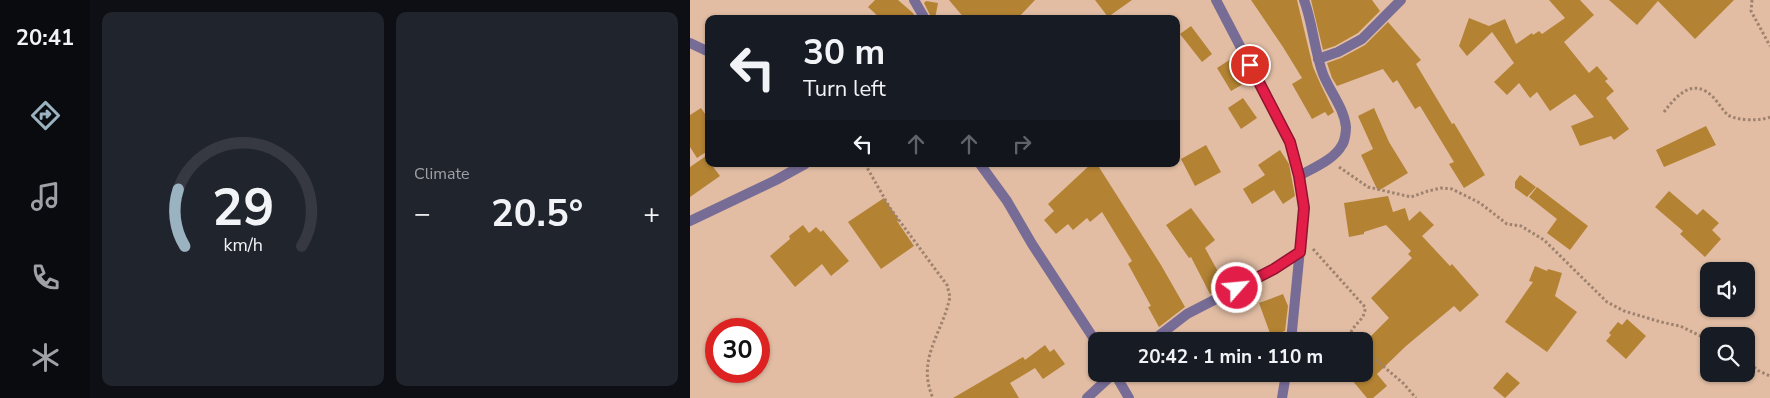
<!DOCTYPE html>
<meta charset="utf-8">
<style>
body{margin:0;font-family:"Nunito Sans",sans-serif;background:#20242c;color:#f1f3f6;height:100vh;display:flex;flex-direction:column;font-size:19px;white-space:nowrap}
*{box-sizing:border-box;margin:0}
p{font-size:16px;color:#9ea1a6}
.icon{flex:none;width:28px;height:28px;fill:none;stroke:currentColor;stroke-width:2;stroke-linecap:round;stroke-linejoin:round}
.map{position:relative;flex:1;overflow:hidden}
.panel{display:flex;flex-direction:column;gap:12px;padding:12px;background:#0d0f14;width:600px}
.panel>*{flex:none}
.top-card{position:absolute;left:15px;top:15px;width:475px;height:152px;border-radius:10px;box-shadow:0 1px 4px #0004;background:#171b24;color:#f1f3f6;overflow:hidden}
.buttons{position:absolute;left:1010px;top:262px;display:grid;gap:10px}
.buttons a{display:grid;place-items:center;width:55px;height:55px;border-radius:10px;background:#171b24;box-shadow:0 1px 4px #0004;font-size:25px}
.speed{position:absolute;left:15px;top:318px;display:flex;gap:10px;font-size:25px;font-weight:700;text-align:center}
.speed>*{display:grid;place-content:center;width:65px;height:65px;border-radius:50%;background:#171b24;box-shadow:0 1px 4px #0004;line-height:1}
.speed .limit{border:8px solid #d22;background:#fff;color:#111}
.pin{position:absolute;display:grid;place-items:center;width:42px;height:42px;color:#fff;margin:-21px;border:2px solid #fff;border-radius:50%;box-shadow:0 1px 5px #0007}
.me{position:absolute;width:55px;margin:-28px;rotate:63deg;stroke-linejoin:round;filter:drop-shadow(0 0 4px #0008)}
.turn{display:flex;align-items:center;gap:18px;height:105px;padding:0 15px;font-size:22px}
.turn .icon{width:65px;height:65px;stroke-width:2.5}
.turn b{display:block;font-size:35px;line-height:42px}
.lanes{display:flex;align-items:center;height:48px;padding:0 15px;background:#0003;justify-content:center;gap:25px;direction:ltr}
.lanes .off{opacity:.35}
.big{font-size:38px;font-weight:700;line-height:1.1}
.panel .card{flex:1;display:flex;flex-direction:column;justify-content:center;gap:8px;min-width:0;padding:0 18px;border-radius:10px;background:#20242c}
.panel .dial{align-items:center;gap:0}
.dial svg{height:130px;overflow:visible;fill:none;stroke:#363941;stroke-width:7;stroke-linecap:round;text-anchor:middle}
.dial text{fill:#f1f3f6;stroke:none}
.heat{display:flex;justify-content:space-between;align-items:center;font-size:28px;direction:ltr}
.panel .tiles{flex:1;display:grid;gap:12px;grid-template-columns:repeat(2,1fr)}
.trip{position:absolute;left:398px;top:332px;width:285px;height:50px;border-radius:10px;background:#171b24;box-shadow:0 1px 4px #0004;font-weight:700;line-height:50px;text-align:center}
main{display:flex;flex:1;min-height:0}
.tab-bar{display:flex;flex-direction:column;width:90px;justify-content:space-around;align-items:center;background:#090b0e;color:#9ea1a6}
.tab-bar .icon{width:35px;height:35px}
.tab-bar .active{color:#9bb2c1}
.tab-bar b{font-size:22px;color:#f1f3f6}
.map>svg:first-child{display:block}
.building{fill:#b38333}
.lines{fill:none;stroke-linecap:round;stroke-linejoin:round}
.path{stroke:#9e826e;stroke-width:3;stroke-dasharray:2.5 2.5;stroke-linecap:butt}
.minor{stroke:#776c95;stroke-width:10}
.route-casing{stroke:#92132f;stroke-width:12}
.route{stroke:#e11d48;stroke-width:9}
</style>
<main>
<nav class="tab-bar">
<b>20:41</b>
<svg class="icon active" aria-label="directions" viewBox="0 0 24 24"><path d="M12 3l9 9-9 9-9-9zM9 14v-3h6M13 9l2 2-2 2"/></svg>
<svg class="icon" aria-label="music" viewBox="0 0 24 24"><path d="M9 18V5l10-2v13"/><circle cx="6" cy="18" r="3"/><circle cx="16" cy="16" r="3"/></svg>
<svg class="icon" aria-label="phone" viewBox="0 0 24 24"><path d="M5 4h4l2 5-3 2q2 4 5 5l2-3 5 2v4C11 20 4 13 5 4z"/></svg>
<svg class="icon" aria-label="climate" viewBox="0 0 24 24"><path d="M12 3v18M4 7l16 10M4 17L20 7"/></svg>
</nav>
<section class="panel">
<div class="tiles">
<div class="card dial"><svg viewBox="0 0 100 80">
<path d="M14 69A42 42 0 1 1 86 69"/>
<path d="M14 69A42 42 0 0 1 10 34" stroke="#9bb2c1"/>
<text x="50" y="56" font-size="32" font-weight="700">29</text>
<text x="50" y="72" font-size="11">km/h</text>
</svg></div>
<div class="card"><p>Climate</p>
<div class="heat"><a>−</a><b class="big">20.5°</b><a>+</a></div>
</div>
</div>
</section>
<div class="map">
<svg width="1080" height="398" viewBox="0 0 1080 398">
<rect width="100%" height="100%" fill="#e2bda4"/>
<path class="building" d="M185,0h23l15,13 4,6h-36l-13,-12z
M259,0h86l-18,19h-52z
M405,0h37l-24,17z
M561,0h46l16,67 7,16 14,29 -6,4 -3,-4 -13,7 -20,-35 10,-6 -19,-31z
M621,0h61l8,11 -22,22 -23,13 -12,4z
M859,0h31l14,15 -30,27 25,31 8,-7 11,13 -3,2 9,10 -8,7 23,31 -15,11 -3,-4 -31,10 -9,-20 23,-9 -19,-23 -25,17 -13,-19 -7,6 -11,-15 -12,12 -13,-13 20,-19 -22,-31 -25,24 -8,-10 10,-28 20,8 16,-7 11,25 16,-11 1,2 6,-4 3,3 23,-16z
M919,0h125l-39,39 -37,-38 -21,24z
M236,1l12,2 -3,16h-3l-8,-16z
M698,22l33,38 -5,4 36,60 2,-1 31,52 -21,13 -15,-24 5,-2 -34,-56 -5,3 -18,-29 -4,3 -10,-14 -46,17 -5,-8 -5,-15 14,-5 24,-13z
M501,26l21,28 -10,8 -22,-28z
M547,55l13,25 -19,11 -14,-23z
M553,98l14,20 -16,11 -13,-21z
M11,108l8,12v30l-12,8 -7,-11v-32z
M684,108l15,34 19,31 -30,18 -17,-36 12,-6 -15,-33z
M1016,126l10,19 -52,22 -8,-17z
M516,145l15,27 -26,14 -14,-27z
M590,150l9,14 6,32 -12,8 -9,-14 -22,14 -9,-15 22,-14 -7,-10z
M16,156l3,8h2l9,12 -30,21v-30z
M401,164h6l64,101 24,42 -26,20 -11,-20 3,-1 -23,-42 4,-3 -30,-49 -12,10 -3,-4 -14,12 -5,-6 -12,10 -12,-14 10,-9 -6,-7z
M830,175l16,12 -9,10 -12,-9v-6z
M847,187l51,39 -18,24 -23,-17 10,-14 -28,-22z
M979,191l28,24 6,-6 16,14 -7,7 9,9 -16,18 -25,-23 3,-3 -28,-24z
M698,196l5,16 12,-4 4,13 11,-10 14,14 -12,11 28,30 2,-2 27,31 -19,17 -6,-6 -48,40 -29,28 10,12 -14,12h-6l-20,-24h17v-31l25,-25 -18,-20 41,-40 -4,-4 3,-3 -25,-26 -22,7v2l-15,3 -5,-34z
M194,198l15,22 -2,1 17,25 -33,23 -33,-47z
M501,208l24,32 -10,8 21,38 -16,8 -19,-37 -2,1 -23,-33z
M113,225l6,8 7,-6 5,5 2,-2 26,31 -18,15 -9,-12 -27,23 -25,-31 20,-17 -1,-3z
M845,266l12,5 1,-2 14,4 -7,23 22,16 -30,40 -42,-30 28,-40 -4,-1z
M593,294l5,12 -3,25 -14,5 -12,-33z
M937,319l19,17 -20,23 -20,-18 5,-6 -2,-2 9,-11 4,3z
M355,345l5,7 4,-3 11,15 -22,15 -8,-11 -25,15 9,15h-66l70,-41 2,3z
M817,372l13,11 -15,15 -12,-10z"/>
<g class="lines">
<path class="path" d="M1062,0l-1,11 19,35
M974,112c13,-17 29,-35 49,-15 5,5 10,14 15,18 9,6 33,6 42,2
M175,164l25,44 57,77 3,12 -2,8c-9,32 -31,57 -15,93
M649,167l29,20 43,10 17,-6 13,-3 11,1 28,14 27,21 14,2 23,14 63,62 17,9 37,11 19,4 29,14
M623,249l52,58c1,13 -13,17 -15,29l3,5
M674,350l39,33 13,15
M1056,361l13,10 11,5"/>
<path class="minor" d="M224,0l11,19
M526,0l74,142 9,34 5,32 -13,133
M0,43l19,9
M628,59l20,-7 24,-13 39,-39
M290,164l27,37 25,43 64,98
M609,176c14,-8 35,-16 43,-31 3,-4 4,-14 4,-18 -2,-19 -16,-35 -23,-53 -9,-24 -10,-50 -19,-74
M0,221l86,-41 29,-16
M462,341l35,-27 87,-45 26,-17
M425,374l14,24
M397,398l26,-24
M592,398l4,-24"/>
</g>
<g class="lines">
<defs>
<path id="route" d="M547,288l37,-19 26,-17 4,-44 -5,-32 -9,-34 -40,-77"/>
</defs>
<use href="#route" class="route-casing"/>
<use href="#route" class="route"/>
</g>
</svg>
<div class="buttons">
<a><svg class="icon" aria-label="sound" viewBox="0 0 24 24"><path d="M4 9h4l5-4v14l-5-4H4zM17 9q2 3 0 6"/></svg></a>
<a><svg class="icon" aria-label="search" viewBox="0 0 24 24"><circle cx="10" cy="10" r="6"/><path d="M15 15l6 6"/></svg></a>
</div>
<div class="speed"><div class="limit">30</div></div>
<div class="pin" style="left:560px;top:65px;background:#d93025"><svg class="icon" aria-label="arrive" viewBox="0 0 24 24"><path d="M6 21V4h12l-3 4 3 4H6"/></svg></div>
<svg class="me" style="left:547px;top:288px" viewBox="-20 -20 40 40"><circle r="17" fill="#e11d48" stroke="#fff" stroke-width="3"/><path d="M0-11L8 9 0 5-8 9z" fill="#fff"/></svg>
<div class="trip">20:42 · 1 min · 110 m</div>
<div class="top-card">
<div class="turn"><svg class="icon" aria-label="left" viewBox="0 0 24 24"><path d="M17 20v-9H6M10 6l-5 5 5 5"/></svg><div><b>30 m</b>Turn left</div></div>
<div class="lanes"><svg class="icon" aria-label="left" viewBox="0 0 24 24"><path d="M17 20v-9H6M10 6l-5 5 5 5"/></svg><svg class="icon off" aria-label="ahead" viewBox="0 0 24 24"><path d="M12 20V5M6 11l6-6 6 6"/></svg><svg class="icon off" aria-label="ahead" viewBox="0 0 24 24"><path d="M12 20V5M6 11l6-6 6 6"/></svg><svg class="icon off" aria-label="right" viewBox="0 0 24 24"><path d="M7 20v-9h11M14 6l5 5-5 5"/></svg></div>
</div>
</div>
</main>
